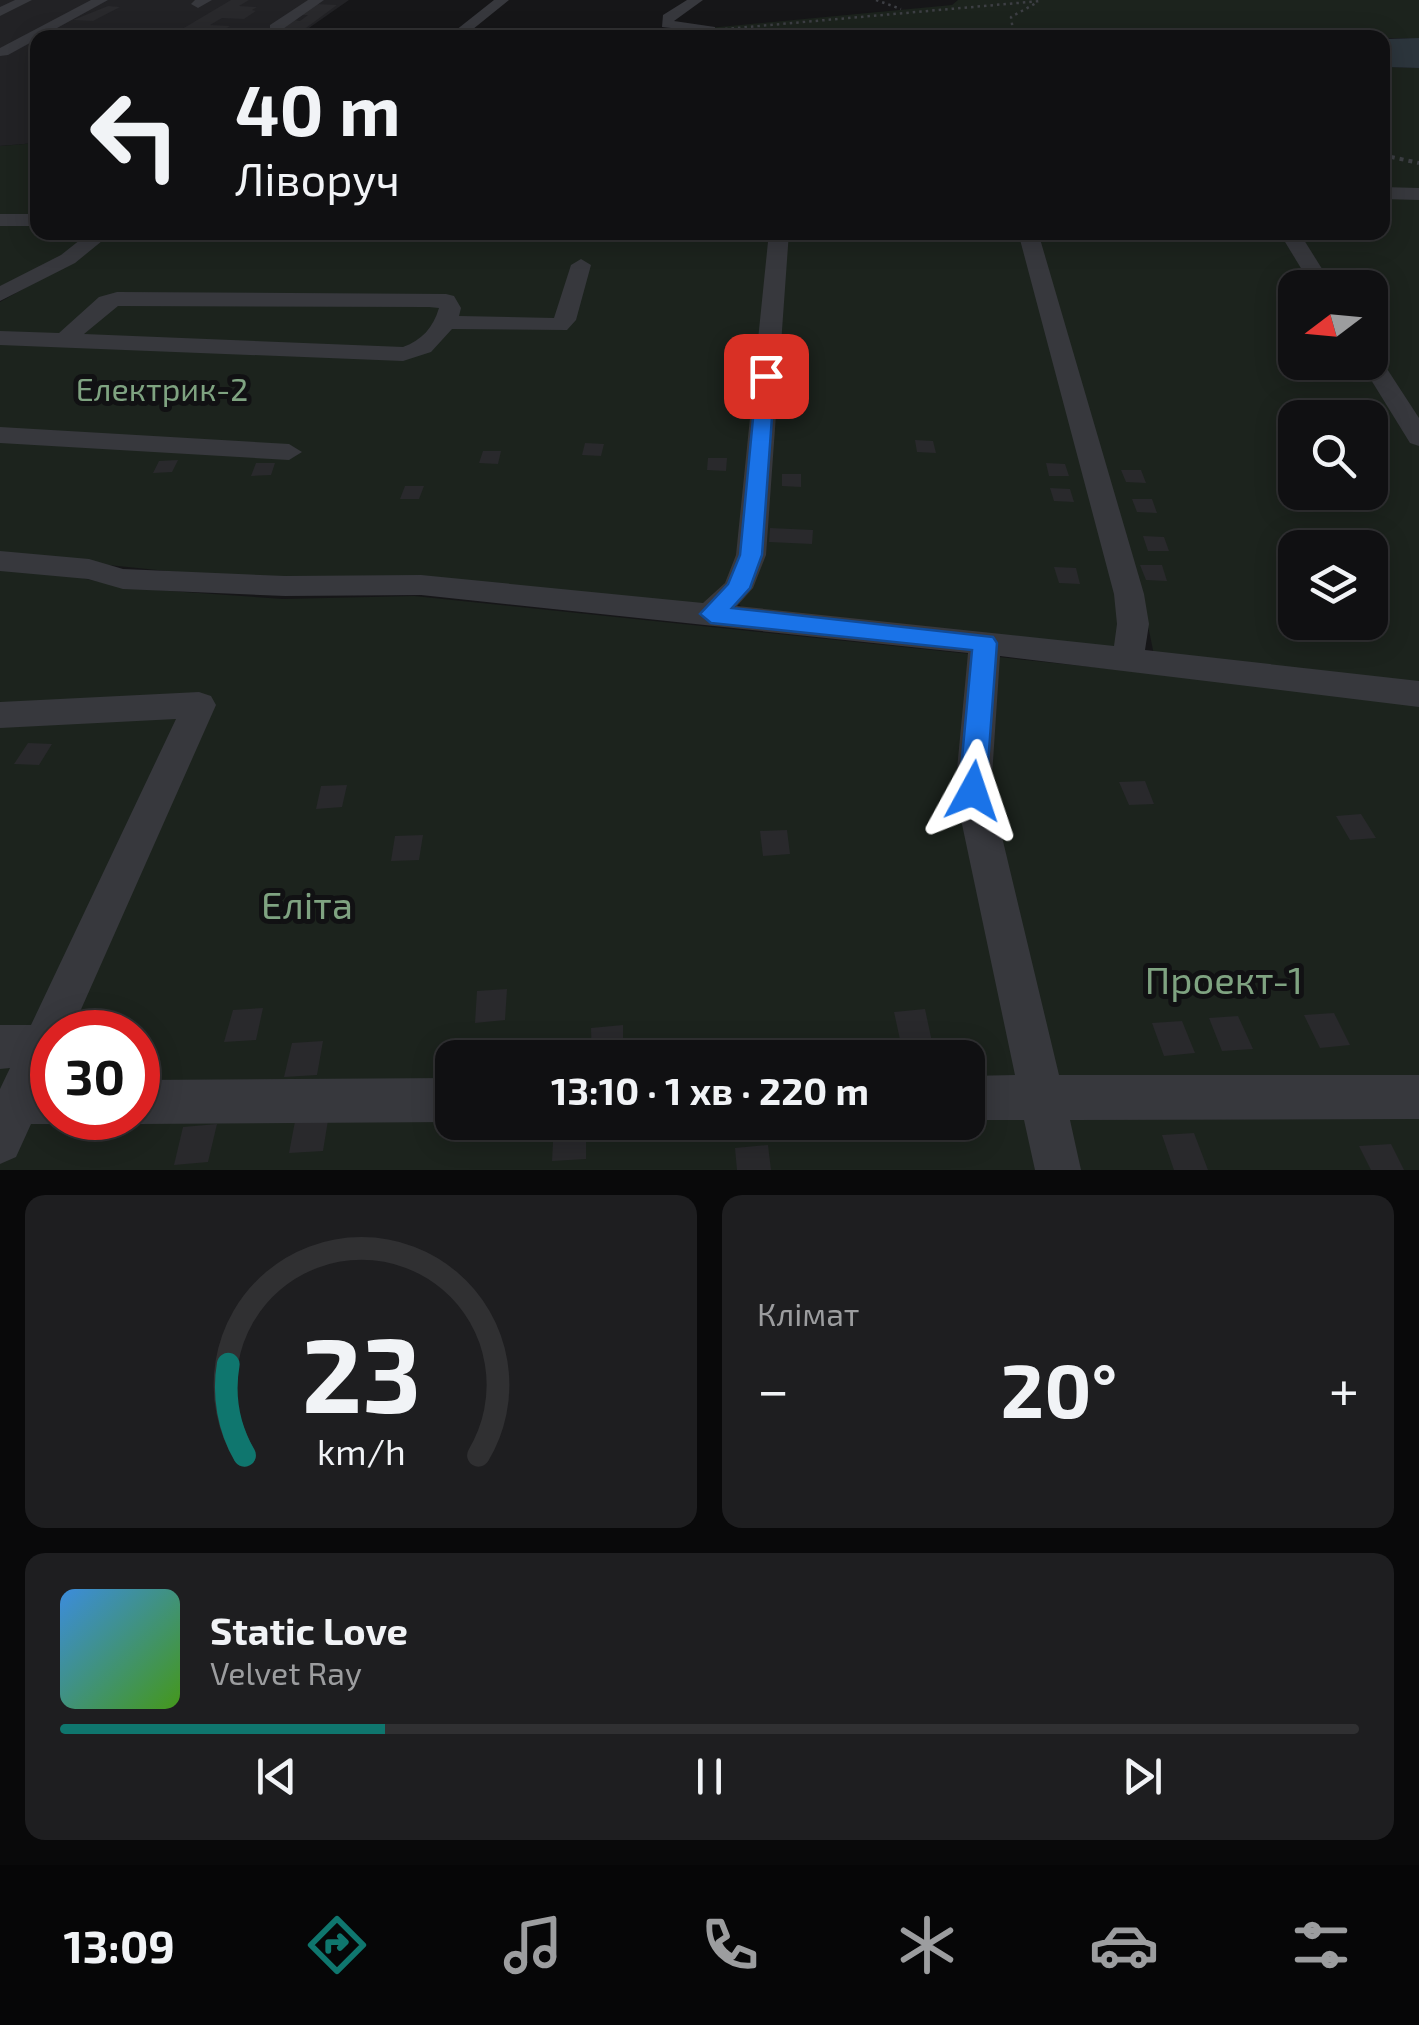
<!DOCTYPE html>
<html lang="uk">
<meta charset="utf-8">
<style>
body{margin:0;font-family:"Exo 2",sans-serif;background:#1e1e20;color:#f1f3f6;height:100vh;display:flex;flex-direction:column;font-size:38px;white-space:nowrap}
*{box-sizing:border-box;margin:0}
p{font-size:32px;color:#9c9d9f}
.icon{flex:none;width:55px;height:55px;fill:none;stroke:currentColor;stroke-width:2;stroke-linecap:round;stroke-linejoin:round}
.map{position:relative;height:1170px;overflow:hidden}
.sheet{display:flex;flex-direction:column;gap:25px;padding:25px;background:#09090a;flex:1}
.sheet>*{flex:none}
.hud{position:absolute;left:30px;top:30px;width:1360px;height:210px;border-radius:20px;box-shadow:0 5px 25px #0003,0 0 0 2px #303032;background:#101012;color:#f1f3f6;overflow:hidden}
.needle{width:65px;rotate:254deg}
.tools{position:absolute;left:1278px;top:270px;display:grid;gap:20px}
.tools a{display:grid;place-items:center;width:110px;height:110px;border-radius:20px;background:#101012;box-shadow:0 5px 25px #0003,0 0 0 2px #303032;font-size:50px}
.speed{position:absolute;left:30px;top:1010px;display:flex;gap:20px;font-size:50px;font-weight:700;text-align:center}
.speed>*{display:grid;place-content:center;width:130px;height:130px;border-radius:50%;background:#101012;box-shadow:0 5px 25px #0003,0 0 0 2px #303032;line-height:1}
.speed .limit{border:15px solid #d22;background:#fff;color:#111}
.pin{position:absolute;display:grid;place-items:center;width:85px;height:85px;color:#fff;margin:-42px;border-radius:20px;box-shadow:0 5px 15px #0006}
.me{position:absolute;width:110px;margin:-55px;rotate:5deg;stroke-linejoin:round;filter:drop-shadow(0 0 8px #0008)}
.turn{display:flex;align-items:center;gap:35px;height:210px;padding:0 40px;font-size:45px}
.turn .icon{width:130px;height:130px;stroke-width:2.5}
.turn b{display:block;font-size:70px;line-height:85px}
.big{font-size:75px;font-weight:700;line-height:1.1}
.sheet .tile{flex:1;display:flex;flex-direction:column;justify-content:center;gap:15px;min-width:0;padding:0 35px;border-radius:20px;background:#1e1e20}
.sheet .dial{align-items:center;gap:0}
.dial svg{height:260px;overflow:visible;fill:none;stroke:#303032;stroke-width:7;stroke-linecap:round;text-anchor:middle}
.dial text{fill:#f1f3f6;stroke:none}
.song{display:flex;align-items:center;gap:30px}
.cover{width:120px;height:120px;border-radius:15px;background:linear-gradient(135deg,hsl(210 70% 55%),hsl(100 70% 35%))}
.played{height:10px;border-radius:5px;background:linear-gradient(90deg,#0f766e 25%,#303032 25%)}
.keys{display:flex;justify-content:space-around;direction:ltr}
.heat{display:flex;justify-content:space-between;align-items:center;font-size:55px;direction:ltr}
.sheet .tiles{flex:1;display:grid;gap:25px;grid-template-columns:1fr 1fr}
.tile:last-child{grid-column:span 2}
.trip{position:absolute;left:435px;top:1040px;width:550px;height:100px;border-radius:20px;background:#101012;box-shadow:0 5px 25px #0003,0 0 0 2px #303032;font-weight:700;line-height:100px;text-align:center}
.dock{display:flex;height:160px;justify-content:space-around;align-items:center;background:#060607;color:#9c9d9f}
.dock .icon{width:70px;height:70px}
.dock .current{color:#0f766e}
.dock b{font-size:45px;color:#f1f3f6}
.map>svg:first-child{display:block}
.built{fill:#222225}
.green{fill:#1c231d;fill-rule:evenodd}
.water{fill:#2c353c}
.building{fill:#29292c}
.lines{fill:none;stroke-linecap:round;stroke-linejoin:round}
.path-far1{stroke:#3d3f44;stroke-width:2.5;stroke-dasharray:2.5 4;stroke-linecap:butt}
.path{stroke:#3d3f44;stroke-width:4;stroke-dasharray:4 5;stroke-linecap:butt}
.minor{fill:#37383d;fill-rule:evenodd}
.route{fill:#1a73e8;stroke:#114b97;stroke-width:2.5}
.labels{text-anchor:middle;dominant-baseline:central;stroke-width:10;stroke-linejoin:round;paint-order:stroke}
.park-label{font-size:32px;fill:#7fa381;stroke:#111113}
.near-park-label{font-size:38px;fill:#7fa381;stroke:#111113}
</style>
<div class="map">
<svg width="1419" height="1170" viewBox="0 0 1419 1170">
<rect width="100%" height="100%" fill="#161618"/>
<path class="built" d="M0,0h349l-53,37 -258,1 -1,105 -37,3z"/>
<path class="green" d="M958,0h461v38h-774l6,-2 -4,-8h61l244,-23z
M1383,67l36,1v615l-265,-28 -9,-44 -29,38 -368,-35 -9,-10 14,-31 -48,34 -489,-31 -216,-22v-252l75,-42 35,-28h1272zM1295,288h75v74h-75zM1295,418h75v74h-75zM1295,548h75v74h-75z
M37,143l1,89 58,1 -32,24 -64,35v-146z
M0,569l51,2 76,17 156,11 131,-3 1005,105v469h-1419zM52,1032h86v86h-86zM452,1058h516v64h-516z"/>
<path class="water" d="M1419,38v30l-36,-1v-28z"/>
<path class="building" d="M231,0h18l-10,6 18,1 -5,3 4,1 -12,8 -22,-1 -12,7 20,1 -11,7 11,1 -6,4h-26l8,-6h-7l-8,6h-24z
M317,4l20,1 -38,28 -23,-1 17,-12 7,1 8,-6h-7z
M108,6l12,1 -27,14 -20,-1z
M407,29l-1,8 -41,1 3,-8z
M915,440l18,1 3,12 -19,-1z
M585,443l19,1 -3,12 -19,-1z
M483,451h18l-3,13 -19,-1z
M708,458h19l-1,13 -19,-1z
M178,460l-6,12 -19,1 6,-12z
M256,463h19l-4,12 -20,1z
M1046,463l19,1 4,12h-20z
M1121,470h20l5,13 -20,-1z
M782,474h19v13l-19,-1z
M405,486h19l-5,13h-19z
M1050,488l20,1 4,13 -20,-1z
M1132,499h20l5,14 -20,-1z
M770,528l43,2 -1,14 -43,-2z
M1143,536l21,1 5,14h-21z
M1140,565h22l5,16 -21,-1z
M1054,567l22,1 4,16 -21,-1z
M28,743l24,1 -13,21 -25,-1z
M1145,781l9,23 -25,1 -10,-23z
M347,785l-5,22 -26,2 5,-23z
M1361,814l15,24 -26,2 -14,-24z
M787,830l3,24 -27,2 -3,-25z
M423,835l-4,25 -28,1 4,-25z
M507,989l-2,31 -30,3 2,-32z
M263,1008l-7,32 -32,2 9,-32z
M925,1009l7,33 -31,2 -7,-32z
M1334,1013l16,32 -30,3 -16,-33z
M1238,1016l15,33 -31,2 -13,-33z
M1182,1021l13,32 -31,3 -12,-33z
M623,1025v33h-31l-1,-30z
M323,1041l-6,34 -33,2 8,-34z
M329,1114l-6,37 -34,2 7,-37z
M586,1122v37l-34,2 2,-37z
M217,1124l-9,38 -34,3 9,-38z
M1194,1133l14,37h-34l-12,-35z
M1391,1144l13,26h-33l-12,-24z
M768,1145l3,25h-34l-2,-22z"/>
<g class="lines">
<path class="path-far1" d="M876,0l25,9
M725,29l315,-28
M1014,38l-3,-21 27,-15"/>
<path class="path" d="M1382,155l37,8"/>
<path class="minor" d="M15,0h17l-32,16v-9z
M91,0h17l-100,55 -8,1v-8z
M212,0l-14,8 -7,-4 4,-4z
M308,0h16l-44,31h-10v-6z
M494,0h15l-47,38h-16z
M687,0h16l-29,21 41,6v6l-53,-6 1,-12z
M1382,187l37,1v12l-37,-1z
M0,214h38v12h-38z
M90,232h23l-38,31 -75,38v-15l61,-31z
M769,232h20l-23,323 -13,33 -16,18 377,40 3,-22 -3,-30 -96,-362h20l106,362 5,30 -4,26 274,31v26l-419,-51 -9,135 68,284h360v44l-349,1 11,50h-46l-11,-50h-56v-44l47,-1 -60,-284 13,-138 -547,-58 -136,1 -162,-7 -35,-10 -88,-8v-20l89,8 34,10 162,7 136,-1 282,28 22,-20 11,-28z
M1279,232h20l35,56h-21z
M581,259l10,6 -15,55 -9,10 -115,-1 -21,23 -28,9 -403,-16v-14l59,2 40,-36 18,-5 329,2 8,2 7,12 -2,8 95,2 17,-53zM118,306l311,1 10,1c-6,20 -17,32 -36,39l-319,-13z
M1370,353l8,2 41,63v28l-9,-3 -50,-81h10z
M0,427l289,17 13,8 -13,8 -289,-17z
M199,692l12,4 5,9 -145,327h-19v86h16l-16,6h-21l-15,33 -16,7v-75l10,-21 -10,1v-44h31l145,-306 -176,9v-26z
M452,1078v44l-314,2 -16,-6h16v-38z"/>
</g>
<path class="route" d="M766,371l9,5 -13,179 -12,33 -18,20 261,29 4,6 -11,148 -4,8 -9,3 -10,-3 -4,-8 13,-141 -261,-27 -11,-9 28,-30 12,-29 17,-179z"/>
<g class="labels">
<g class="park-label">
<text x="162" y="388">Електрик-2</text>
</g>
<g class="near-park-label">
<text x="307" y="904">Еліта</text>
<text x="1224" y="979">Проект-1</text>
</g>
</g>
</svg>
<div class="tools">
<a><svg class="needle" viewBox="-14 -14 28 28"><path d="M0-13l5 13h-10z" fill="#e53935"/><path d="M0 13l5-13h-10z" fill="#9c9d9f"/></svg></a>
<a><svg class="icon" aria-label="search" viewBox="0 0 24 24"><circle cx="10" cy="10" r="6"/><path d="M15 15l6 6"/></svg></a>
<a><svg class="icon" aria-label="layers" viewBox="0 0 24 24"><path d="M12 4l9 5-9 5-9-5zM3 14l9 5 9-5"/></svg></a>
</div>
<div class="speed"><div class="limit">30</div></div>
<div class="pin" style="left:766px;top:376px;background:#d93025"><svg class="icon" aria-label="arrive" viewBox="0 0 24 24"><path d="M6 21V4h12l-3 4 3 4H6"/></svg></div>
<svg class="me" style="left:973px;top:791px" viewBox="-20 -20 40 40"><path d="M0-17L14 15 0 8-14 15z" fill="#1a73e8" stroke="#fff" stroke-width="4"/></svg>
<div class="trip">13:10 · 1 хв · 220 m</div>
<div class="hud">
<div class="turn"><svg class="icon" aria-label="left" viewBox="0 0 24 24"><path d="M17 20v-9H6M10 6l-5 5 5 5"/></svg><div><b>40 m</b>Ліворуч</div></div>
</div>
</div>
<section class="sheet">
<div class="tiles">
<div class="tile dial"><svg viewBox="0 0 100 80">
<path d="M14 69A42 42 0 1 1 86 69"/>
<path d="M14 69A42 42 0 0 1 9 41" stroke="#0f766e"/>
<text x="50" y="56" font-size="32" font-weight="700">23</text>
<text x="50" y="72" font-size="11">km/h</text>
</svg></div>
<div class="tile"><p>Клімат</p>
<div class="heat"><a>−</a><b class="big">20°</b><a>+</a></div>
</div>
<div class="tile">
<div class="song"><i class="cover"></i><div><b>Static Love</b><p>Velvet Ray</p></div></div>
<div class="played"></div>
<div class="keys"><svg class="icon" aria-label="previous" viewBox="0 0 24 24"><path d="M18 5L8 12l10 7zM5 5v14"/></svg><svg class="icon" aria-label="pause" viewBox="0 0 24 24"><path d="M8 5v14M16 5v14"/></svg><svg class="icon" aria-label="next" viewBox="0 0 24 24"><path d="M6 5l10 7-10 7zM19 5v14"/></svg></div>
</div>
</div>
</section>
<nav class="dock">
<b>13:09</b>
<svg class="icon current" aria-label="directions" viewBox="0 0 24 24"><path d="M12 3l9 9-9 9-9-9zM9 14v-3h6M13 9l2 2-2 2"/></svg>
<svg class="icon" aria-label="music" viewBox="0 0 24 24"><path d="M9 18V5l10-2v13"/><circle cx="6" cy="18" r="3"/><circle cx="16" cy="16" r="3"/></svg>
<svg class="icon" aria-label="phone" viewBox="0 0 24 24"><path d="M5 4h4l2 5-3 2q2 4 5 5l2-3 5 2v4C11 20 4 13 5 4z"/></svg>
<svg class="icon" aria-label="climate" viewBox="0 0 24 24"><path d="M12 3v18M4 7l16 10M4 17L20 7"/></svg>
<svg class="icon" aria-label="car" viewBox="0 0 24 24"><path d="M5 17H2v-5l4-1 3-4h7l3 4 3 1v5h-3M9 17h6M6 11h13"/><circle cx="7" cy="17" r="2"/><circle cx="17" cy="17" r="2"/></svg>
<svg class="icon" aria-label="filters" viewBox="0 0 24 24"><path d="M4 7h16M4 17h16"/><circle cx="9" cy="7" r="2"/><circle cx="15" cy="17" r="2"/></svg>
</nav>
